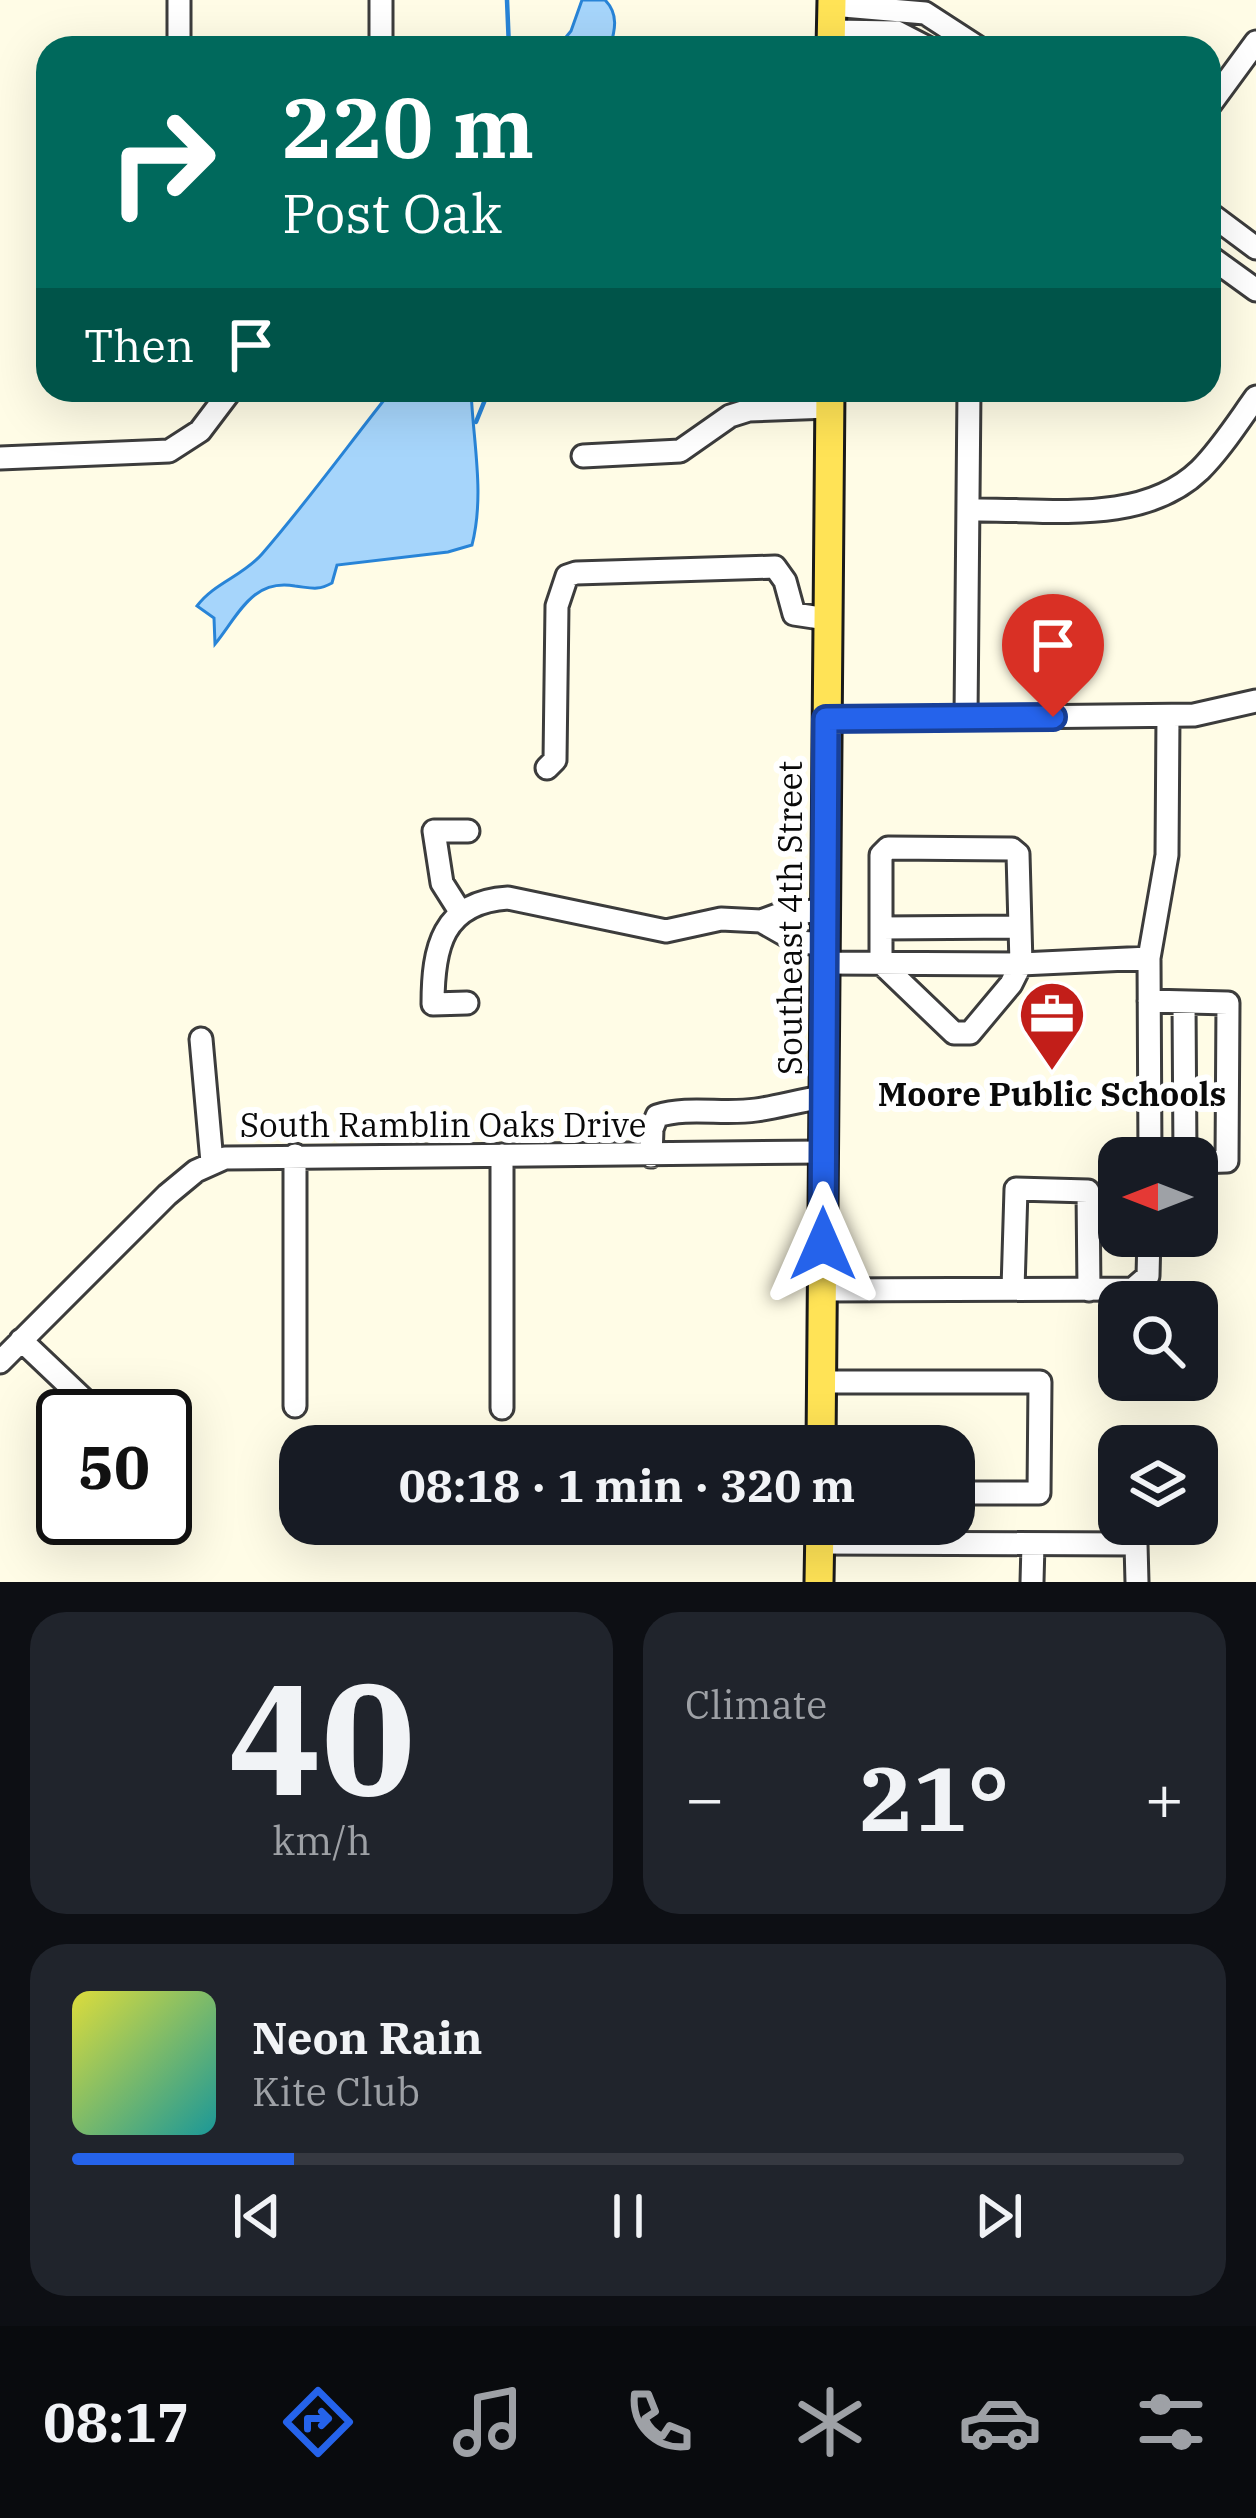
<!DOCTYPE html>
<meta charset="utf-8">
<style>
body{margin:0;font-family:"IBM Plex Serif",serif;background:#20242c;color:#f1f3f6;height:100vh;display:flex;flex-direction:column;font-size:45px;white-space:nowrap}
*{box-sizing:border-box;margin:0}
p{font-size:39px;color:#9ea1a6}
.icon{flex:none;width:66px;height:66px;fill:none;stroke:currentColor;stroke-width:2;stroke-linecap:round;stroke-linejoin:round}
.map{position:relative;height:1582px;overflow:hidden}
.sheet{display:flex;flex-direction:column;gap:30px;padding:30px;background:#0d0f14;flex:1}
.sheet>*{flex:none}
.top-card{position:absolute;left:36px;top:36px;width:1185px;height:366px;border-radius:36px;box-shadow:0 12px 48px #0002;background:#00695c;color:#fff;overflow:hidden}
.needle{width:78px;rotate:270deg}
.controls{position:absolute;left:1098px;top:1137px;display:grid;gap:24px}
.controls a{display:grid;place-items:center;width:120px;height:120px;border-radius:24px;background:#171b24;box-shadow:0 12px 48px #0002;font-size:60px}
.speed{position:absolute;left:36px;top:1389px;display:flex;gap:24px;font-size:60px;font-weight:700;text-align:center}
.speed>*{display:grid;place-content:center;width:156px;height:156px;border-radius:50%;background:#171b24;box-shadow:0 12px 48px #0002;line-height:1}
.speed .limit{border:6px solid #111;border-radius:18px;background:#fff;color:#111}
.pin{position:absolute;display:grid;place-items:center;width:102px;height:102px;color:#fff;margin:-123px -51px;border-radius:50% 50% 50% 0;rotate:-45deg;box-shadow:0 0 12px #0007}
.pin .icon{rotate:45deg}
.me{position:absolute;width:132px;margin:-66px;rotate:0deg;stroke-linejoin:round;filter:drop-shadow(0 0 9px #0008)}
.turn{display:flex;align-items:center;gap:42px;height:252px;padding:0 48px;font-size:54px}
.turn .icon{width:156px;height:156px;stroke-width:2.5}
.turn b{display:block;font-size:84px;line-height:102px}
.then{display:flex;align-items:center;height:114px;padding:0 48px;background:#0003;gap:24px;font-size:45px}
.big{font-size:90px;font-weight:800;line-height:1.1}
.sheet .card{flex:1;display:flex;flex-direction:column;justify-content:center;gap:18px;min-width:0;padding:0 42px;border-radius:36px;background:#20242c}
.sheet .dial{align-items:center;gap:0}
.dial b{font-size:156px;line-height:1}
.song{display:flex;align-items:center;gap:36px}
.cover{width:144px;height:144px;border-radius:18px;background:linear-gradient(135deg,hsl(60 70% 55%),hsl(180 70% 35%))}
.played{height:12px;border-radius:6px;background:linear-gradient(90deg,#2563eb 20%,#363941 20%)}
.keys{display:flex;justify-content:space-around;direction:ltr}
.heat{display:flex;justify-content:space-between;align-items:center;font-size:66px;direction:ltr}
.sheet .tiles{flex:1;display:grid;gap:30px;grid-template-columns:1fr 1fr}
.card:last-child{grid-column:span 2}
.trip{position:absolute;left:279px;top:1425px;width:696px;height:120px;border-radius:36px;background:#171b24;box-shadow:0 12px 48px #0002;font-weight:800;line-height:120px;text-align:center}
.tabs{display:flex;height:192px;justify-content:space-around;align-items:center;background:#090b0e;color:#9ea1a6}
.tabs .icon{width:84px;height:84px}
.tabs .selected{color:#2563eb}
.tabs b{font-size:54px;color:#f1f3f6}
.map>svg:first-child{display:block}
.water{fill:#a6d5fb;stroke:#2884d7;stroke-width:3}
.lines{fill:none;stroke-linecap:round;stroke-linejoin:round}
.stream{stroke:#2884d7;stroke-width:4.5}
.minor-casing{stroke:#3c3c3c;stroke-width:27}
.major-casing{stroke:#1a1a1a;stroke-width:33}
.minor{stroke:#fff;stroke-width:21}
.major{stroke:#ffe356;stroke-width:27}
.route-casing{stroke:#184099;stroke-width:30}
.route{stroke:#2563eb;stroke-width:21}
.labels{text-anchor:middle;dominant-baseline:central;stroke-width:12;stroke-linejoin:round;paint-order:stroke}
.street-label{font-size:33px;fill:#090909;stroke:#fff}
.poi-label{font-size:33px;font-weight:bold;fill:#090909;stroke:#fff}
</style>
<div class="map">
<svg width="1256" height="1582" viewBox="0 0 1256 1582">
<rect width="100%" height="100%" fill="#fffce6"/>
<path class="water" d="M582,0h23c14,14 10,30 5,48h-53l14,-17z
M392,390h79c2,52 14,104 1,155l-24,7 -111,13 -5,18c-15,8 -20,5 -37,3 -43,-8 -57,30 -80,58l-1,-26 -17,-12c17,-23 46,-30 65,-52 46,-53 87,-110 130,-164z"/>
<g class="lines">
<path class="stream" d="M507,0l2,48
M476,422l13,-32"/>
<defs>
<path id="minor" d="M832,5l93,8 54,35
M832,31l65,1 31,16
M179,48v-48
M381,48v-48
M1209,106l47,-64
M1209,213l47,35
M1209,256l47,34
M583,456l97,-5 50,-35 19,-6 80,-3
M0,458l169,-7 31,-20 31,-41
M969,510c74,-2 172,17 231,-40 21,-21 38,-48 56,-73
M966,717l3,-327
M826,719l368,-4 62,-14
M547,768l8,-8 2,-154 10,-30 9,-3 199,-6 10,14 9,33 33,5
M888,848l124,1 6,5 3,110 -10,20 -41,49h-16l-73,-70v-108z
M461,913l-19,-30 -8,-52h34
M761,921l37,21 28,2
M881,928l138,-1
M826,963l195,1 128,-6
M1149,1001l79,2 -1,158 -30,1
M1184,1002l1,156
M467,1003l-34,1c0,-56 9,-102 75,-106l158,33 55,-12 40,2 19,-7 46,-4
M201,1039l11,123
M295,1155v251
M502,1155v253
M651,1156l1,-27 5,-13c32,-10 66,-1 99,-6 22,-3 45,-10 68,-13
M1150,1158l-1,-200 18,-103 1,-139
M1013,1289l3,-100 72,2 1,99
M823,1290l310,-1 15,-13 1,-40
M21,1340l78,74
M0,1362l167,-167 29,-24 29,-13 598,-6
M821,1382h219l-1,111h-85
M819,1543l317,1 1,38
M1032,1582l1,-38"/>
<path id="major" d="M831,48l1,-48
M821,1446l9,-1056
M819,1582l1,-58"/>
</defs>
<use href="#minor" class="minor-casing"/>
<use href="#major" class="major-casing"/>
<use href="#minor" class="minor"/>
<use href="#major" class="major"/>
</g>
<g class="lines">
<defs>
<path id="route" d="M823,1244l3,-525 227,-2"/>
</defs>
<use href="#route" class="route-casing"/>
<use href="#route" class="route"/>
</g>
<defs>
<symbol id="office-pin" viewBox="-11 -11 22 30"><path d="M0 17L-7.5 6A9.5 9.5 0 1 1 7.5 6Z" fill="#c21e19" stroke="#fff"/><path d="M-6-3h4V-5.5h4V-3h4V5H-6ZM-1-4.5V-3h2v-1.5ZM-6 0V1H6V0Z" fill="#fff"/></symbol>
</defs>
<g fill-rule="evenodd">
<use href="#office-pin" x="1014" y="976" width="76" height="104"/>
</g>
<g class="labels">
<g class="street-label">
<text transform="translate(789 918) rotate(-90)">Southeast 4th Street</text>
<text x="443" y="1124">South Ramblin Oaks Drive</text>
</g>
<g class="poi-label">
<text x="1052" y="1093">Moore Public Schools</text>
</g>
</g>
</svg>
<div class="controls">
<a><svg class="needle" viewBox="-14 -14 28 28"><path d="M0-13l5 13h-10z" fill="#e53935"/><path d="M0 13l5-13h-10z" fill="#9ea1a6"/></svg></a>
<a><svg class="icon" aria-label="search" viewBox="0 0 24 24"><circle cx="10" cy="10" r="6"/><path d="M15 15l6 6"/></svg></a>
<a><svg class="icon" aria-label="layers" viewBox="0 0 24 24"><path d="M12 4l9 5-9 5-9-5zM3 14l9 5 9-5"/></svg></a>
</div>
<div class="speed"><div class="limit">50</div></div>
<div class="pin" style="left:1053px;top:717px;background:#d93025"><svg class="icon" aria-label="arrive" viewBox="0 0 24 24"><path d="M6 21V4h12l-3 4 3 4H6"/></svg></div>
<svg class="me" style="left:823px;top:1244px" viewBox="-20 -20 40 40"><path d="M0-17L14 15 0 8-14 15z" fill="#2563eb" stroke="#fff" stroke-width="4"/></svg>
<div class="trip">08:18 · 1 min · 320 m</div>
<div class="top-card">
<div class="turn"><svg class="icon" aria-label="right" viewBox="0 0 24 24"><path d="M7 20v-9h11M14 6l5 5-5 5"/></svg><div><b>220 m</b>Post Oak</div></div>
<div class="then">Then<svg class="icon" aria-label="arrive" viewBox="0 0 24 24"><path d="M6 21V4h12l-3 4 3 4H6"/></svg></div>
</div>
</div>
<section class="sheet">
<div class="tiles">
<div class="card dial"><b>40</b><p>km/h</p></div>
<div class="card"><p>Climate</p>
<div class="heat"><a>−</a><b class="big">21°</b><a>+</a></div>
</div>
<div class="card">
<div class="song"><i class="cover"></i><div><b>Neon Rain</b><p>Kite Club</p></div></div>
<div class="played"></div>
<div class="keys"><svg class="icon" aria-label="previous" viewBox="0 0 24 24"><path d="M18 5L8 12l10 7zM5 5v14"/></svg><svg class="icon" aria-label="pause" viewBox="0 0 24 24"><path d="M8 5v14M16 5v14"/></svg><svg class="icon" aria-label="next" viewBox="0 0 24 24"><path d="M6 5l10 7-10 7zM19 5v14"/></svg></div>
</div>
</div>
</section>
<nav class="tabs">
<b>08:17</b>
<svg class="icon selected" aria-label="directions" viewBox="0 0 24 24"><path d="M12 3l9 9-9 9-9-9zM9 14v-3h6M13 9l2 2-2 2"/></svg>
<svg class="icon" aria-label="music" viewBox="0 0 24 24"><path d="M9 18V5l10-2v13"/><circle cx="6" cy="18" r="3"/><circle cx="16" cy="16" r="3"/></svg>
<svg class="icon" aria-label="phone" viewBox="0 0 24 24"><path d="M5 4h4l2 5-3 2q2 4 5 5l2-3 5 2v4C11 20 4 13 5 4z"/></svg>
<svg class="icon" aria-label="climate" viewBox="0 0 24 24"><path d="M12 3v18M4 7l16 10M4 17L20 7"/></svg>
<svg class="icon" aria-label="car" viewBox="0 0 24 24"><path d="M5 17H2v-5l4-1 3-4h7l3 4 3 1v5h-3M9 17h6M6 11h13"/><circle cx="7" cy="17" r="2"/><circle cx="17" cy="17" r="2"/></svg>
<svg class="icon" aria-label="filters" viewBox="0 0 24 24"><path d="M4 7h16M4 17h16"/><circle cx="9" cy="7" r="2"/><circle cx="15" cy="17" r="2"/></svg>
</nav>
